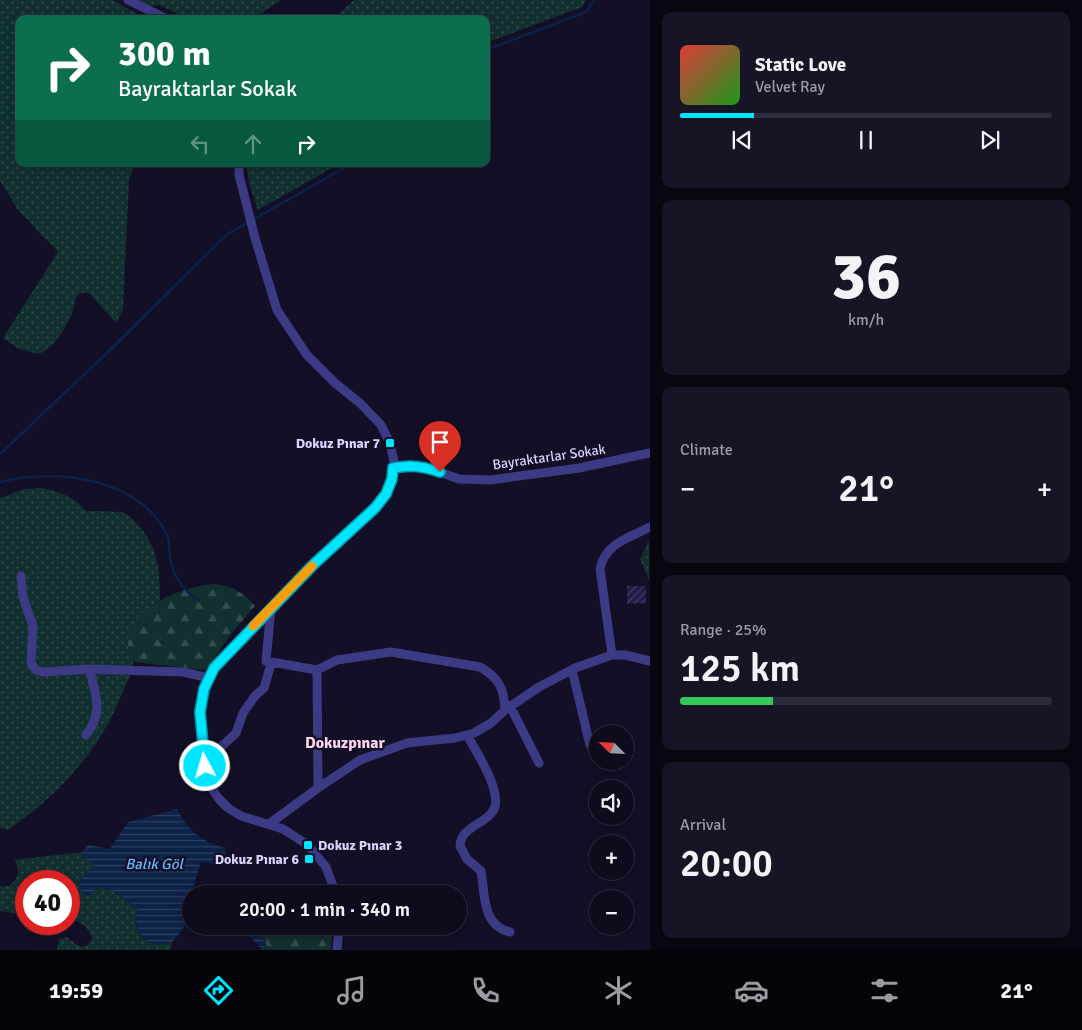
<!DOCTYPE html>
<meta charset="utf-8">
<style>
body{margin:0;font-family:Signika,sans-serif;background:#171425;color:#f1f3f6;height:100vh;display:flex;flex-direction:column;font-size:19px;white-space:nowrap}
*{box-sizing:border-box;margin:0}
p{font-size:16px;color:#9b9ba3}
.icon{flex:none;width:28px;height:28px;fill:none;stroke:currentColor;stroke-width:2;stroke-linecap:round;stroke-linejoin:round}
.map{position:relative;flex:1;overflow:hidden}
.side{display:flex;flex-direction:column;gap:12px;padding:12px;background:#08060f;width:432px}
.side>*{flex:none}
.top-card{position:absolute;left:15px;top:15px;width:475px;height:152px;border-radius:10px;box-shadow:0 2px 12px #0003,0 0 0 1px #2e2b3b;background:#0b6e4f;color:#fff;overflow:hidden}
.needle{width:32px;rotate:294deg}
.fabs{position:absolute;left:589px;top:725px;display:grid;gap:10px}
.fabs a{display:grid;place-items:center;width:45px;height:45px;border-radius:50%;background:#0e0b1c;box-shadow:0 2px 12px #0003,0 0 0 1px #2e2b3b;font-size:25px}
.speed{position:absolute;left:15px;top:870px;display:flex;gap:10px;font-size:25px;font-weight:700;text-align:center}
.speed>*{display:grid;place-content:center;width:65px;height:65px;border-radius:50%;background:#0e0b1c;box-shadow:0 2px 12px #0003,0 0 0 1px #2e2b3b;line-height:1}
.speed .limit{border:8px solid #d22;background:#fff;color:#111}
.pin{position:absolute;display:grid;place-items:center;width:42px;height:42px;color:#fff;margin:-51px -21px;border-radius:50% 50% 50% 0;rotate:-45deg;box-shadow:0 0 5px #0007}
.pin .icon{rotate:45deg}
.me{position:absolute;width:55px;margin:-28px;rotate:354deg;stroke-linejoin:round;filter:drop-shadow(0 0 4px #0008)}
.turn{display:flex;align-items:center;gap:18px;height:105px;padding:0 20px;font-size:22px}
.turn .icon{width:65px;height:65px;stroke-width:2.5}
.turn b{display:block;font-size:35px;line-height:42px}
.lanes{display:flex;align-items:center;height:48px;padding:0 20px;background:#0003;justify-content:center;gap:25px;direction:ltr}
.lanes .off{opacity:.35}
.big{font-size:38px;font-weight:600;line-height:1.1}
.side .tile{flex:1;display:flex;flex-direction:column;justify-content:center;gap:8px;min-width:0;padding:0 18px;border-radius:10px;background:#171425}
.side .dial{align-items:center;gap:0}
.dial b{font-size:65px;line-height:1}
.song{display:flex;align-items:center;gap:15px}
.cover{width:60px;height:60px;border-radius:8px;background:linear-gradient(135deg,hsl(0 70% 55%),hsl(120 70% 35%))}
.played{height:5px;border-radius:2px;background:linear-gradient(90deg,#00e5ff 20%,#2e2b3b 20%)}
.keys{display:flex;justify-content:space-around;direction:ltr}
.heat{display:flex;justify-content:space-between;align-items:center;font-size:28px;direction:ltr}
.charge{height:8px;border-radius:4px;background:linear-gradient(90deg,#34c759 25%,#2e2b3b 0)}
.trip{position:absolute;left:182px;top:885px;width:285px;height:50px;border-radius:25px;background:#0e0b1c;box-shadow:0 2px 12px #0003,0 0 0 1px #2e2b3b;font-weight:600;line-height:50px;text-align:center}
.tab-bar{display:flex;height:80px;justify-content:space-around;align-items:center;background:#06040b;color:#9b9ba3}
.tab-bar .icon{width:35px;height:35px}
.tab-bar .active{color:#00e5ff}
.tab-bar b{font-size:22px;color:#f1f3f6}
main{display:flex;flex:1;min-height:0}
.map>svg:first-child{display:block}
.grass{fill:url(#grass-dots)}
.forest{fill:url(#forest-firs)}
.water{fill:url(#water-rules)}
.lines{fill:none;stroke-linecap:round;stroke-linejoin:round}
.stream{stroke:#0c2248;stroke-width:2.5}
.building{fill:url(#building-hatch)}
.minor{stroke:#3d3a85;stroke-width:9}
.route-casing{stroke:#0095a6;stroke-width:12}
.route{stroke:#00e5ff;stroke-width:9}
.slow{stroke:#f59e0b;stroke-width:9}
.poi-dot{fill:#00e5ff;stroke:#130f26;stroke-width:2}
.labels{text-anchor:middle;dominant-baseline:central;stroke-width:5;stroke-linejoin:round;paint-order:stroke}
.poi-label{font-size:14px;font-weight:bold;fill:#d9d4ff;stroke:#130f26;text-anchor:end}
.street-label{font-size:14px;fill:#d9d4ff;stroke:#130f26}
.water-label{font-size:15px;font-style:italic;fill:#62b6ff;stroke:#130f26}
.quarter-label{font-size:16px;font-weight:bold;fill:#ffd6f0;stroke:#130f26}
</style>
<main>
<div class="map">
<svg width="650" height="950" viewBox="0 0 650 950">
<defs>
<pattern id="grass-dots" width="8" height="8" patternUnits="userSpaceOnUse" patternTransform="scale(1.25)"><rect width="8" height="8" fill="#12302f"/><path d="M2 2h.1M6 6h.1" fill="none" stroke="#344d4e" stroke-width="1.8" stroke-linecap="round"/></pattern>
<pattern id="forest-firs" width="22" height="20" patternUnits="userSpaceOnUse" patternTransform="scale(1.25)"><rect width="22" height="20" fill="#12302f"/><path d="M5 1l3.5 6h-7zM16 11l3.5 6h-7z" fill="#344d4e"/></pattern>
<pattern id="water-rules" width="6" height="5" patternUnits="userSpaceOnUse" patternTransform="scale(1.25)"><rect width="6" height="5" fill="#0c2248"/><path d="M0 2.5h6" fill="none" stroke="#2f4163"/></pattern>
<pattern id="building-hatch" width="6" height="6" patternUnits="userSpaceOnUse" patternTransform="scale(1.25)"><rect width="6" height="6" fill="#241b47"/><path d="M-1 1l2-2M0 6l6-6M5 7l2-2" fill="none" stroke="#433b63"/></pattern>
</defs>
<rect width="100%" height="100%" fill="#130f26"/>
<path class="grass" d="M0,0h113l33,19h-127v145h116l-6,16 -6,129 -7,14 -26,-29c-4,-1 -8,-2 -12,1 -3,3 -4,10 -5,15 -6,16 -17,36 -34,44l-20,-5 -16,-11 55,-86 -40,-42 -18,-29z
M138,0h143l-28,19h-65l-29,-14 -10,1z
M354,0h232l-4,7 -96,36v-24h-153z
M246,164h93l-81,46 -8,-24z
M41,488c18,3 33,9 45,23 9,0 32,0 39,2 4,2 9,8 12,11 21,21 23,47 23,76 -15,10 -33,24 -32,44 0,7 4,12 5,18 1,6 -7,23 -10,29 -22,58 -64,104 -115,139l-8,-2v-330l24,-9z
M649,541v39l-9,-21z
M82,852l1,5 13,9 -17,16 4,12 6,1 12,-8 19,8 18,15c-9,24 10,40 34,32l-1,8h-114l2,-11 8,-2c7,5 10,11 20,9l5,-7c-1,-11 -13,-18 -23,-21v-37h-43v43h25l-7,8 -17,-1 -4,-17 -23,-3v-25h9c10,-7 12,-17 5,-26z"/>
<path class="forest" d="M215,584c17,2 30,9 40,22l-24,28 -25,36 -73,-8c-25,-47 45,-76 82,-78z
M249,926h78l5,12 -1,12h-70v-2l6,-2 -5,-9z"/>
<path class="water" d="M177,809c10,21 26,34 49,39l-3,17 -22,-3 -10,32v25h-3c-4,7 -9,18 -16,23 -24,8 -42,-9 -34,-32 -10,-11 -22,-18 -37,-23l-12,8 -8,-3c-7,-12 7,-18 14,-26l-12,-9 -1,-5 6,-7 22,4 18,-27z
M227,926c22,0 28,-1 40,20l-6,2 -11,-11z"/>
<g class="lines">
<path class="stream" d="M486,50l100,-38 8,-12
M0,454l107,-101 119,-118 125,-71
M0,482c55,-14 139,-5 167,53 3,7 2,15 3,23 3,18 14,33 29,43"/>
</g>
<path class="building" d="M627,586h19v17l-19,1z"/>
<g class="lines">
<path class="minor" d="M128,0l39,19
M239,164v11l16,63 22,72 30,45 28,28 26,21 20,21 9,18 4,19 -2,17 -6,15 -11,14 -61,56 -101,104 -9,21 -4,23 5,54 7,23 7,10 9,9 13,8 42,13 25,16 18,22 10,27
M393,468l16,-3 16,2 34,12 31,1 89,-12 71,-15
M21,576l2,21 10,29 -2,37 5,7 7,2 46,-3 94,3 26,6
M271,608l-5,53 51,9 20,-10 54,-8 89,15c19,11 24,21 25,43
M612,655l-12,-86c5,-26 29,-31 50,-42
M317,670l1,118
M572,670l18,75
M510,706l29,57
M86,735c18,-23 10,-40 3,-66
M467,735c9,16 33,53 28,72 -6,17 -35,19 -35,39l7,13 14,12c4,23 1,55 29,61
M205,762l31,-29 7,-20 12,-17 9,-8 7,-24
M269,824l49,-36 42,-28 47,-17 48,-5 19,-5 17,-10 14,-13 34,-23 36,-19 37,-13h13l25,6
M337,950l2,-24"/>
</g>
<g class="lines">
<defs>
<path id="route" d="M205,766l-5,-54 4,-23 10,-21 100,-104 61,-56 11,-14 6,-15 1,-11c17,-3 30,-2 47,4"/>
</defs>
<use href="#route" class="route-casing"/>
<use href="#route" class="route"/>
<path class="slow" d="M253,626l59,-60"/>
</g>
<g class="poi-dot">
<rect x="385" y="438" width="10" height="10" rx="2.5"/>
<rect x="303" y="840" width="10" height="10" rx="2.5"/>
<rect x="304" y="854" width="10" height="10" rx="2.5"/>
</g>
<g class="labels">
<g class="poi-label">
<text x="380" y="443">Dokuz Pınar 7</text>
<text x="318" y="845" text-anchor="start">Dokuz Pınar 3</text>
<text x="299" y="859">Dokuz Pınar 6</text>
</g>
<g class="street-label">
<text transform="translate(549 457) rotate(-8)">Bayraktarlar Sokak</text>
</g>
<g class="water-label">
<text x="154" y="864">Balık Göl</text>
</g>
<g class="quarter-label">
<text x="345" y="743">Dokuzpınar</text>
</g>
</g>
</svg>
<div class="fabs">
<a><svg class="needle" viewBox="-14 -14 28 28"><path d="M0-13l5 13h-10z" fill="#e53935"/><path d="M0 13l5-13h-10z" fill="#9b9ba3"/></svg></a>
<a><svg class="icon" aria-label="sound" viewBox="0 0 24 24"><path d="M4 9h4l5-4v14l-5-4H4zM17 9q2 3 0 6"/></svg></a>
<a>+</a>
<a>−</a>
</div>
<div class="speed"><div class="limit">40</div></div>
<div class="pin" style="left:440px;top:472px;background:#d93025"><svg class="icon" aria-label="arrive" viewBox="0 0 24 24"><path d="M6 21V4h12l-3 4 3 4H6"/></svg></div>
<svg class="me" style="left:205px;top:766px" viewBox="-20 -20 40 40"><circle r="17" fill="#00e5ff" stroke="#fff" stroke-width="3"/><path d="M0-11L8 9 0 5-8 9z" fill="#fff"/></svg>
<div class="trip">20:00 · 1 min · 340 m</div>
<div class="top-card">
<div class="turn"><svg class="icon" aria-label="right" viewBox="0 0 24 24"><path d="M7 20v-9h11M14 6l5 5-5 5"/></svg><div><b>300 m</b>Bayraktarlar Sokak</div></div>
<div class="lanes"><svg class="icon off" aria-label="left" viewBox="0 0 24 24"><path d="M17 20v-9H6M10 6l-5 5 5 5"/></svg><svg class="icon off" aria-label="ahead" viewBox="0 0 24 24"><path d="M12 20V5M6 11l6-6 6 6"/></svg><svg class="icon" aria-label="right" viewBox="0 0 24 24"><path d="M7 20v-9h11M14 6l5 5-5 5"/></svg></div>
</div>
</div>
<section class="side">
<div class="tile">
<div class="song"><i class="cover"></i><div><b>Static Love</b><p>Velvet Ray</p></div></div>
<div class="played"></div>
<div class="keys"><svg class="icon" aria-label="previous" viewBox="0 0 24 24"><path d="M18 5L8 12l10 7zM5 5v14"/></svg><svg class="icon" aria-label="pause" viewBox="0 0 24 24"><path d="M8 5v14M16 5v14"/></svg><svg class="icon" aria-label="next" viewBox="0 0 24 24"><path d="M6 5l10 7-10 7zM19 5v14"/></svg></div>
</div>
<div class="tile dial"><b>36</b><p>km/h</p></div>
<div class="tile"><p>Climate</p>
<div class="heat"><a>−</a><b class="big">21°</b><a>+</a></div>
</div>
<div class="tile"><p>Range · 25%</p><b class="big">125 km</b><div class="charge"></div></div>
<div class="tile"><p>Arrival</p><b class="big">20:00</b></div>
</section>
</main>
<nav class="tab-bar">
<b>19:59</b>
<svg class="icon active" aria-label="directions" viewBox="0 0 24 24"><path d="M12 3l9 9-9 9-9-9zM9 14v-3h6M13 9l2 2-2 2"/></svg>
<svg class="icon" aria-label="music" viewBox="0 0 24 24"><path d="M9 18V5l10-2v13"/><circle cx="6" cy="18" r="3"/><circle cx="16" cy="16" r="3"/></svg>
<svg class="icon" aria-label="phone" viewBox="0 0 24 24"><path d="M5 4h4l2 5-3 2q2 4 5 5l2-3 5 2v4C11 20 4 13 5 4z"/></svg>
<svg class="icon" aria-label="climate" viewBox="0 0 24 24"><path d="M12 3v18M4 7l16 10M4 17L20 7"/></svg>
<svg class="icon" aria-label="car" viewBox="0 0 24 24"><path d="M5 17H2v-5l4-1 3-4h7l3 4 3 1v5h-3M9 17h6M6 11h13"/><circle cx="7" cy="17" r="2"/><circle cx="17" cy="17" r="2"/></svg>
<svg class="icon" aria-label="filters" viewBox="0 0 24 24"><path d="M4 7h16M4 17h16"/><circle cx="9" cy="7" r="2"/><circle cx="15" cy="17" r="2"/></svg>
<b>21°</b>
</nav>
